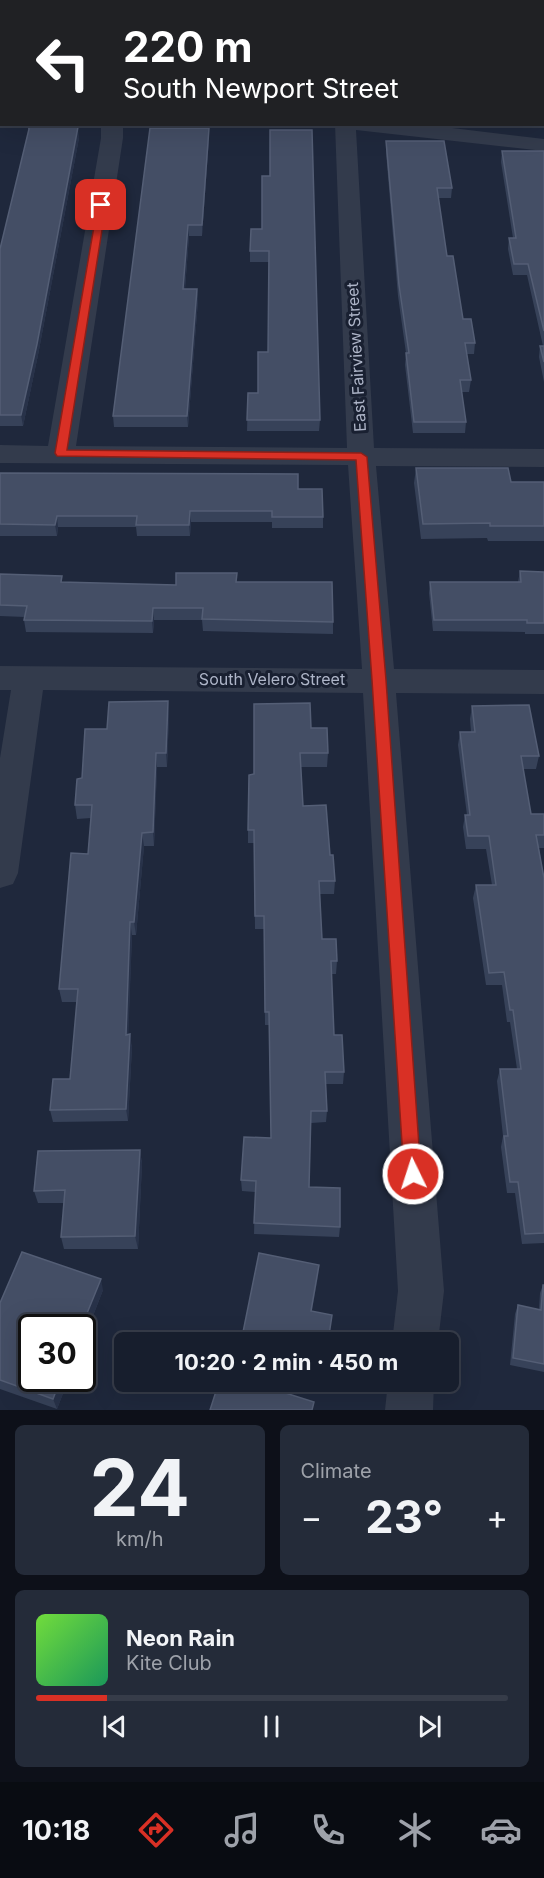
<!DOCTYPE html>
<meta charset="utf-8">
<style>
body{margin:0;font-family:Inter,sans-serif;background:#242b39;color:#f1f3f6;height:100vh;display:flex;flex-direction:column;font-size:22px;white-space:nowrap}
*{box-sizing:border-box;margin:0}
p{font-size:20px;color:#9ea2aa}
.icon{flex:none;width:33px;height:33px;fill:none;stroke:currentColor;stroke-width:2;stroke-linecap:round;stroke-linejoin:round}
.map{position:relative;height:1410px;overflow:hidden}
.drawer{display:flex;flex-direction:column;gap:15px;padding:15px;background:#0d1019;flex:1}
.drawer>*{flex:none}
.top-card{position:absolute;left:0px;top:0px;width:544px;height:126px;box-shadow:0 6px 24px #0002,0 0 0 2px #363c49;background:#202124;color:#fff;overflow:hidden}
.speed{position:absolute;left:18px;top:1314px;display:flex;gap:12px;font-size:30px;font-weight:700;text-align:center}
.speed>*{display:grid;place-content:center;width:78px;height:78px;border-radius:50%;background:#171e2d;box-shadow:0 6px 24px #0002,0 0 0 2px #363c49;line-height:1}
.speed .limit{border:3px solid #111;border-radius:9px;background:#fff;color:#111}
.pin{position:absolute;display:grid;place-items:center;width:51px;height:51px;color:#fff;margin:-26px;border-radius:12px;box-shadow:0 3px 9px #0006}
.me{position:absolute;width:66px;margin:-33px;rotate:356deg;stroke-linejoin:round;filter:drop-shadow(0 0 4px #0008)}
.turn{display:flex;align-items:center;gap:21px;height:126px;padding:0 24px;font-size:27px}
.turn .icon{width:78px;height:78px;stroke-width:2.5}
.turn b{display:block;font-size:42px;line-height:51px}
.big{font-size:45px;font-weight:700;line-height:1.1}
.drawer .tile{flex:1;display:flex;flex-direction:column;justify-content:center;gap:9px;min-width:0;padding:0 21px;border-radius:9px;background:#242b39}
.drawer .dial{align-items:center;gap:0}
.dial b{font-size:78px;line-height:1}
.song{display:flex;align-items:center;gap:18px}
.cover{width:72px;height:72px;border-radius:9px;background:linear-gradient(135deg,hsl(100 70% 55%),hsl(150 70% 35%))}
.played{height:6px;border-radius:3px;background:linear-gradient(90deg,#d93025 15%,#363c49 15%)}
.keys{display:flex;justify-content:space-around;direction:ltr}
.heat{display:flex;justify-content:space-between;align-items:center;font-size:33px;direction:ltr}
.drawer .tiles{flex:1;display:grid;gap:15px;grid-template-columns:1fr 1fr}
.tile:last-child{grid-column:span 2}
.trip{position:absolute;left:114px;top:1332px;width:345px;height:60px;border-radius:9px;background:#171e2d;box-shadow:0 6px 24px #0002,0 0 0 2px #363c49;font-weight:700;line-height:60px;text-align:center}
.tab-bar{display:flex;height:96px;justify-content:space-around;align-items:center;background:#090c12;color:#9ea2aa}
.tab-bar .icon{width:42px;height:42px}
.tab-bar .on{color:#d93025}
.tab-bar b{font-size:27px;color:#f1f3f6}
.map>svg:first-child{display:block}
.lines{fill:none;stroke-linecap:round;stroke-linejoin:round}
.minor{fill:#333b4c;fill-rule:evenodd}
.wall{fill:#374259}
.shaded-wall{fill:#283249}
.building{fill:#444e65;stroke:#545e75;stroke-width:1.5}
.route{fill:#d93025;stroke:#8d1f18;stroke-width:1.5}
.labels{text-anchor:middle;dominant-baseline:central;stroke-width:6;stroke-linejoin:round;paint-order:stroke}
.street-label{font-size:16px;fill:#aeb5c8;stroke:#192031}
</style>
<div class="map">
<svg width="544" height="1410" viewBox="0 0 544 1410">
<rect width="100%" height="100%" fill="#1f283c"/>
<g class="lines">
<path class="minor" d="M47,0h18v2h-18z
M269,0h18l1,2h-18z
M482,0h18l1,2h-18z
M0,60h2v12h-2z
M543,61h1v13h-1z
M101,124h22v14l-47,308 271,2 -12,-324h84l125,15v12l-188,-21 18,318 170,1v18l-168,-1 18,203 150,1v24l-148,-1 48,598 -6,51h-46l6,-51 -35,-598 -320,-3 -25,183 -5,11 -13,4v-130l11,-68h-11v-24l362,3 -14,-204 -348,-2v-18l48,1 53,-308z
M388,1382h46l-1,28h-48z"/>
</g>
<path class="wall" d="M0,0l2,2v49h-2z
M534,0h10v17h-1v-15h-9z
M28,124h48v3l3,11 -41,217 -15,71h-23v-177l29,-120z
M209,138l-7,98h-13l-4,53h12l1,11 -10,127h-74l-1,-11z
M386,141l66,47 -1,10h-13l9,58 16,63 12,24 -1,11h-7l4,26 -2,12h-7l4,30 -1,11h-52l-8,-68 1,-12 -8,-57 -12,-144z
M502,151h42v231l-5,-25 1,-11h3l-16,-71h-14l-5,-26 1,-11h4l-12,-76z
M262,229l58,191 -1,11h-72l1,-38h10l10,-41 1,-90h-19v-11z
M416,468l95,14h33v59h-56l-1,-3 -66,1 -7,-56z
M0,473l298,16 25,28v11h-51v-6h-81l-1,14h-53l-1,-9h-78l-1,9h-57z
M520,571l24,1v62h-19v-2l-92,-1 -4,-38 1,-11h88z
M0,574l63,8 113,3 61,-3 96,40v12l-130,-3 -1,-11h-48l-1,13 -127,-1 -2,-12 1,-3 -25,-1z
M472,706l67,50 -3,13h-13l8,45h13v34h-5l5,30v365l-22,1 -7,-51h-8l-6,-46 2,-11 -6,-55 3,-12h17l-7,-47h-3l-5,-37h-16l-13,-87 3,-13h16l-6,-36h-20l-3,-22 2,-12h2l-9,-70 2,-13h11l-1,-13z
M169,715l-2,52h-10l-3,79h-10l-8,89h-4l-4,99 4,13 -4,74 -75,1 -3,-12 20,-31 7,-77h-15l-3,-13 29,-135 3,-36 -14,1 -2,-14 7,-27 25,-49z
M311,728l17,25 -1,14h-26l2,39 27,49 5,26 -1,13h-14l2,45 15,22 -1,13h-5l3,61 10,37 -1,12h-17l1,27 -1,11 -15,1 -2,64 31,40 -1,10 -85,-3 1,-42 -13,-1 -1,-11 30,-42 -2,-113h-4l-1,-96h-9l-1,-86h-6v-13l6,-56z
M140,1150l2,14 -4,85h-74l-3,-12 3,-34h-26l-4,-12z
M543,1285h1v87l-34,-7 5,-51 3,-9 21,5 1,-17z
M103,1290l-46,119 -57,-20v-86z"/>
<path class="shaded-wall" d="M78,127l1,11 -41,217 -15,71 -2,-11z
M209,128v10l-7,98v-11z
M188,225l1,11 -5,64 -1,-11z
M197,289l1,11 -10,127 -1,-11z
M190,511l1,11 -1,14 -1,-11z
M57,516l1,11 -1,9 -2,-11z
M153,608l1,12 -1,13 -1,-12z
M168,701l1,14 -2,52 -1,-14z
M156,753l1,14 -3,79 -1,-14z
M142,833l2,13 -8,89 -2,-13z
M130,922l2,13 -4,112 -2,-12z
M130,1034l2,13 -4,74 -2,-12z
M140,1150l2,14 -4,85 -3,-13z
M319,1265l-1,12 -8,45 1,-11z
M101,1279l2,11 -21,54v-16h-1z
M61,1378h8l-12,31 -4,-10z"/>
<path class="building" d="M0,0h29v2h-27v39h-2z
M328,0h147v2h-147z
M538,0h6v8h-1v-6h-5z
M28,124h46v3h4l-41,217 -16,71h-21v-166l29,-120z
M150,128h59l-7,97h-14l-5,64h14l-10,127h-74z
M270,130h42l8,290h-73l1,-27h10v-41h10l1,-101h-19l1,-22h11v-53h8z
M386,141h58l8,47h-15l10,68h6l10,63h8l4,24h-10l6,37h-11l6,42h-52l-8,-69h3l-10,-68z
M502,151h42v180l-16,-67h-14l-5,-26h7z
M540,346h4v16z
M416,468h92l3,14h33v44h-54v-3l-67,1z
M0,473l298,1v15h24l1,28h-51v-6h-82l-1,14h-53l1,-9h-80l-2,9 -55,-1z
M520,571l24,1v51h-17v-3h-93l-4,-38h91z
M176,573h61l-1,9h96l1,40 -131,-3 1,-11h-50l-1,13 -128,-1 3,-14 -27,-1v-31l62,2 -1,6 115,3z
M168,701l-2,52h-10l-3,79 -11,1 -8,89h-4l-4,113 4,-1 -4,75 -76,1 3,-31h17l8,-90h-19l12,-136 17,1 4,-49h-17l2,-26 5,-1 3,-49h22l2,-27z
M310,703l1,25h16l1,25h-28l3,53 23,-1 4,50h3l2,26h-16l3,58h14l1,22h-6l3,74h8l2,37h-19l2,39h-16l-2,76 31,1v39l-86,-4 2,-42 -15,-1 3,-43 27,1 -2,-126h-4l-1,-96h-9l-1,-86h-6l1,-55 5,-1v-70z
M529,705l10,51h-18l10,58h13v21h-8l8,43v355l-19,1 -7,-52h-8l-6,-46h4l-8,-67h21l-8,-59h-3l-6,-38 -15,1 -13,-88h20l-7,-49h-21l-3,-21h5l-10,-83h15l-3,-26z
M140,1150l-5,86 -74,1 4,-47 -31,1 4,-40z
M22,1252l79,27 -20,49h-49v50h29l-8,21 -53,-19v-77z
M259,1253l60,12 -8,46 21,4 -4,27h-87z
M543,1285h1v79l-31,-6 5,-53 23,5z
M219,1382h32l63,20 -2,8h-102z"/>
<path class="route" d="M98,203l8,2 -39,245 294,3 6,4 19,223 35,494 -2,6 -6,2 -7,-2 -2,-6 -32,-494 -16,-220 -299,-4 -2,-3z"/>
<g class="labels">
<g class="street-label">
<text transform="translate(356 357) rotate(-93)">East Fairview Street</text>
<text x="272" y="679">South Velero Street</text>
</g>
</g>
</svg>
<div class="speed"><div class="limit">30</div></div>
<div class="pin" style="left:101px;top:205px;background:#d93025"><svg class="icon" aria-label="arrive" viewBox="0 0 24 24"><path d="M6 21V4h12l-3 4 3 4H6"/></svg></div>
<svg class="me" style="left:413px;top:1174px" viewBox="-20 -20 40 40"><circle r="17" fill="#d93025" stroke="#fff" stroke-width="3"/><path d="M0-11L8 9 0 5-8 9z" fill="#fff"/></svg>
<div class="trip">10:20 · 2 min · 450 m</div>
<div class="top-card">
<div class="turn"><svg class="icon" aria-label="left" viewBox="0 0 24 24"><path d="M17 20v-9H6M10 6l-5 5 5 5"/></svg><div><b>220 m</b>South Newport Street</div></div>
</div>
</div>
<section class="drawer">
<div class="tiles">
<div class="tile dial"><b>24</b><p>km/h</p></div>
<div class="tile"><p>Climate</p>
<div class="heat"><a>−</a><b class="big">23°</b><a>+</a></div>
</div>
<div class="tile">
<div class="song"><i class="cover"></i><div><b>Neon Rain</b><p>Kite Club</p></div></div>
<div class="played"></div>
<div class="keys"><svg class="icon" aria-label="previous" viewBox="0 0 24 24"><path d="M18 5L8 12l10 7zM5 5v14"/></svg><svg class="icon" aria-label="pause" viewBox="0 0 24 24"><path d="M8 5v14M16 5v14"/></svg><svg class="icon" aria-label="next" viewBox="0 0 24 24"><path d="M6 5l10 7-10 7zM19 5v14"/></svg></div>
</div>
</div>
</section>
<nav class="tab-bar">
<b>10:18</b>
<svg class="icon on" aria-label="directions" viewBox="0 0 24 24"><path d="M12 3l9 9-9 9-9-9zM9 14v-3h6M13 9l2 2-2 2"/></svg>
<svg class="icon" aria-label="music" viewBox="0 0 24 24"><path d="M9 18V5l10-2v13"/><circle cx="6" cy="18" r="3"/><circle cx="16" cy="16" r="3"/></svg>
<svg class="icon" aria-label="phone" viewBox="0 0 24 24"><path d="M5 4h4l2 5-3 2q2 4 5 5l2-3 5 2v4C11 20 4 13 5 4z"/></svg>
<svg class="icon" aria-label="climate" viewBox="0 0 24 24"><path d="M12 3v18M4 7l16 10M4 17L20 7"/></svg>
<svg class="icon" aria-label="car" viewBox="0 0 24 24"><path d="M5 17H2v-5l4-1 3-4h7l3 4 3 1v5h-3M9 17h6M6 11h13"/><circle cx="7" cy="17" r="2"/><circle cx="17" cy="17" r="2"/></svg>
</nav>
